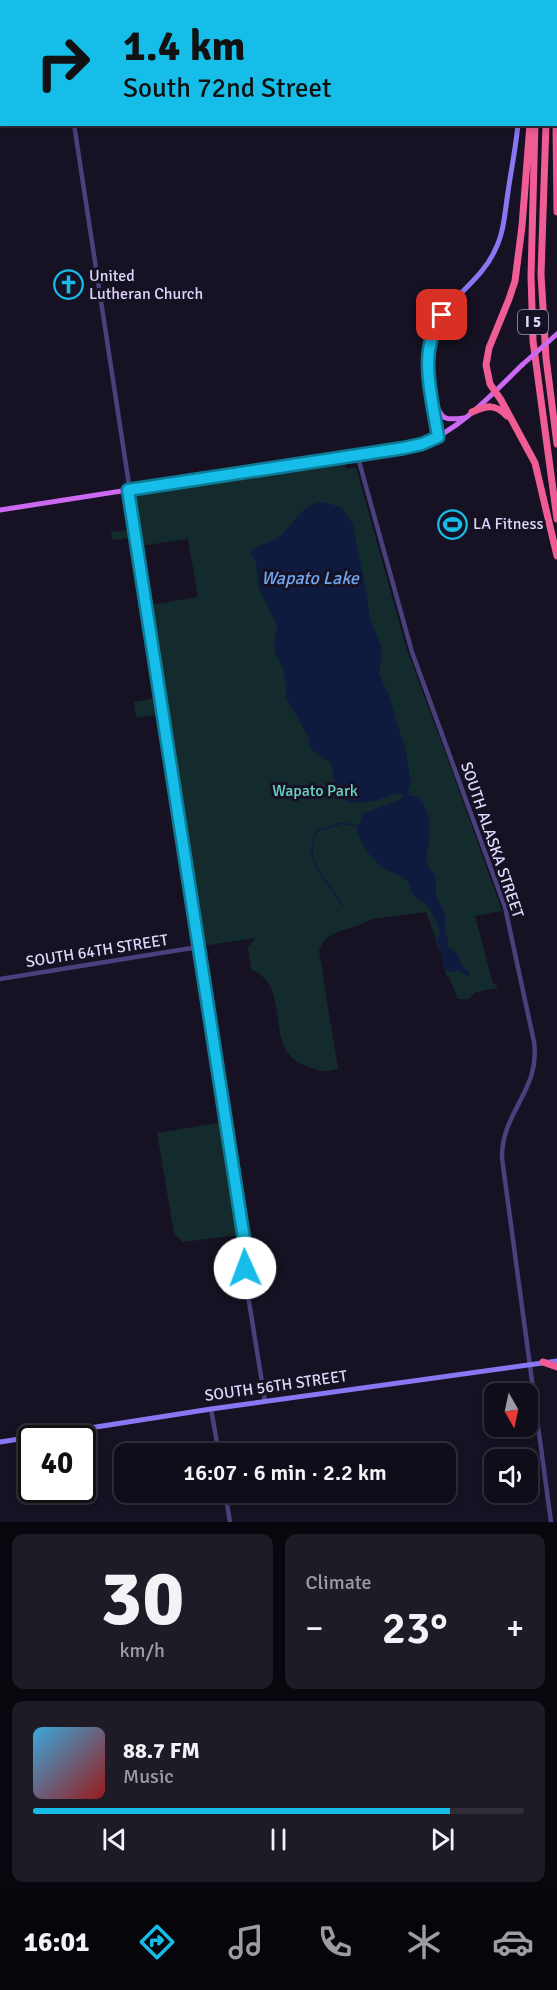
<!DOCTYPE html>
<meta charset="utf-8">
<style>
body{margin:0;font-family:Signika,sans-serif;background:#1e1b27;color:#f1f3f6;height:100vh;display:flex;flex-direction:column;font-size:22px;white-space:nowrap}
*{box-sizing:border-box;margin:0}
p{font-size:20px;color:#9c9ca2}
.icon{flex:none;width:33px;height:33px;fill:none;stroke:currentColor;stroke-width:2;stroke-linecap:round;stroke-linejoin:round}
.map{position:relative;height:1522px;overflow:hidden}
.sheet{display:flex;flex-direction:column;gap:12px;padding:12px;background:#09070e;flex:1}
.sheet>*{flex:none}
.guide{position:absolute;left:0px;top:0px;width:558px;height:126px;box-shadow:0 3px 9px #0003,0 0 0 2px #302d39;background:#16bde8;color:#111;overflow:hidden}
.needle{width:39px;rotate:171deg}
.buttons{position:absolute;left:484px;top:1383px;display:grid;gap:12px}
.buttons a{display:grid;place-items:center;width:54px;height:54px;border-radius:12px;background:#100d1a;box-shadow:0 3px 9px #0003,0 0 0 2px #302d39;font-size:30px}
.speed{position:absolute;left:18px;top:1425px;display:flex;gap:12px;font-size:30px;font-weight:700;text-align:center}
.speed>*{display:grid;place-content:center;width:78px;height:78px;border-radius:50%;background:#100d1a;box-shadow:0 3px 9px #0003,0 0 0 2px #302d39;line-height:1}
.speed .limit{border:3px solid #111;border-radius:9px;background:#fff;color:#111}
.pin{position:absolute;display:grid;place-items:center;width:51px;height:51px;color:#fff;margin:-26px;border-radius:12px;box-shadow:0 3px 9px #0006}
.me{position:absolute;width:66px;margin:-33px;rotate:358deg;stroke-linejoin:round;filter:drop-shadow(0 0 4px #0008)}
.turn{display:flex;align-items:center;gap:21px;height:126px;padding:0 24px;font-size:27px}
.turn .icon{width:78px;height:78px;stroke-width:2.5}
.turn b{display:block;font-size:42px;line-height:51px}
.big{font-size:45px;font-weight:600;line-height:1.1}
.sheet .widget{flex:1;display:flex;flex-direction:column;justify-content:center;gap:9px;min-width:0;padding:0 21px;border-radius:12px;background:#1e1b27}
.sheet .dial{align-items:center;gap:0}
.dial b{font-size:78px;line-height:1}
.song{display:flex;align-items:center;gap:18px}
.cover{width:72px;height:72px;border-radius:9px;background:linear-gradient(135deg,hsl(200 70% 55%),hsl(0 70% 35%))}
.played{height:6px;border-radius:3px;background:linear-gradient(90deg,#16bde8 85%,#302d39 85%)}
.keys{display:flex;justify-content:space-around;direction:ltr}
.heat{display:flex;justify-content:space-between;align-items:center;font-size:33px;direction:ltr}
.sheet .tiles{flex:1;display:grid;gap:12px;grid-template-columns:1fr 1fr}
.widget:last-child{grid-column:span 2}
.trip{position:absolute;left:114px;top:1443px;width:342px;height:60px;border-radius:12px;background:#100d1a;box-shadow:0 3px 9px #0003,0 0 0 2px #302d39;font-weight:600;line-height:60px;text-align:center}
.menu{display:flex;height:96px;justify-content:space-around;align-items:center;background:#06050a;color:#9c9ca2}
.menu .icon{width:42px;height:42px}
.menu .on{color:#16bde8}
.menu b{font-size:27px;color:#f1f3f6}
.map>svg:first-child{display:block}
.green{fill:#142b2d}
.water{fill:#0f1b3e}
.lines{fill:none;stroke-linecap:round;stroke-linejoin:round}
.stream{stroke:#0f1b3e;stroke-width:1.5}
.tertiary{stroke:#49407e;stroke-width:4.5}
.secondary{stroke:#8777f2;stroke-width:5}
.primary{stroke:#cc68f1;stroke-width:5}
.motorway{stroke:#f05d94;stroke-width:7}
.primary-bridge{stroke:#cc68f1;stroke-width:5}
.route-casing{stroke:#0e7b97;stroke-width:15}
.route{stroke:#16bde8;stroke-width:10}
.labels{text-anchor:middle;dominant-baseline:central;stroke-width:6;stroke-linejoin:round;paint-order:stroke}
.shield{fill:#161123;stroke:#a39cba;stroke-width:1.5}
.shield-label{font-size:15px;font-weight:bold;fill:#dfd7fb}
.poi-label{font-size:16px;fill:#dfd7fb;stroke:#161123;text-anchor:start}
.park-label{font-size:16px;fill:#69d5c5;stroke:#161123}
.street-label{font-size:16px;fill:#dfd7fb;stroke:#161123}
.water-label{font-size:18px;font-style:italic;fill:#6fa7f1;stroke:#161123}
</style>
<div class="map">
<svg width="557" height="1522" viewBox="0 0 557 1522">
<rect width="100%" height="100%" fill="#161123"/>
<path class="green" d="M345,463l1,6 10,-2 50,180 49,132 47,132 -27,5 18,68h3l2,4 -22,4 -7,7h-11l-9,-22 -3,-2 -5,-22 -6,-12 1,-2 -10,-27 -55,7c-19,14 -42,6 -52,32l19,118c-14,4 -19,2 -32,-3 -35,-13 -23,-50 -35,-78 -4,-10 -12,-14 -20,-19l-3,-21 7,-10 -53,8 -53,-341 49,-8 -10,-58 -47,7 -6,-50z
M128,530l1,8 -17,2 -1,-8z
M156,698l1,17 -21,3 -2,-16z
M218,1123l3,2 18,110 -56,7 -9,-8 -17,-101z"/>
<path class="water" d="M323,502l20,6 10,17 14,70 3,24 11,26 1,8 -3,21 9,19 17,55 6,33 -3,11 2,4h5l8,6 7,19 -1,21 -3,16 1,6 9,13v19l9,18v18l3,6 -1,7 11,10 3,10 9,8 -1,4 -9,-6 -10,1 -5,-3c-4,-10 -2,-21 -10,-28 3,-3 4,-3 5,-8 1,-5 -10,-25 -14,-29 -4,-4 -9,-4 -12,-8 -4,-4 -3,-11 -8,-16 -6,-6 -14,-7 -21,-11 -13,-9 -27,-27 -28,-43l4,-5 1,-7 40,-15 1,-4 -5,-2 -27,9 -21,1c-4,-4 -8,-7 -11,-11 -6,-7 -6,-21 -8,-29l-20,-14 -3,-13 -22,-38v-16l-4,-15 -6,-12 -2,-10 3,-20 -18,-35 -3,-27 -6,-11c7,-8 20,-8 29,-15 14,-12 24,-35 44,-35z"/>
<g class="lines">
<path class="stream" d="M343,906c-14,-25 -43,-45 -26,-75l25,-8 15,3"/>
<path class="tertiary" d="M54,0v2
M74,124l170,1115 3,50 18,112
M357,454l55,198 93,255 29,135c7,48 -33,70 -32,116l49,364
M0,979l198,-32
M211,1409l8,45
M225,1492l5,30"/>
<path class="secondary" d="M519,0v2
M438,437c-7,-50 -24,-91 14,-134 15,-17 34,-32 43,-53 9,-17 10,-39 13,-58 3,-22 8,-45 10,-68
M0,1442l211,-33 346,-48"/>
<path class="primary" d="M433,398c9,20 8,23 31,20
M0,510l422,-66c40,-16 70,-50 100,-79"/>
<path class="motorway" d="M556,0v2
M538,2v-2
M550,2v-2
M530,124l-8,102 -7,55 -6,18 -20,49 -3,17 4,19 11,16 34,63 22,93
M535,124l-4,152 2,65 24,178
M546,124l-5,150 5,84 11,86
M556,124l1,88
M472,412c14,-6 23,-9 35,4
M543,1362l14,5"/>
<path class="primary-bridge" d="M522,365l35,-31"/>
</g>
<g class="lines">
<defs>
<path id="route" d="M245,1268l-1,-29 -116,-749 276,-42 18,-4 16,-7c-6,-42 -21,-84 4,-122"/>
</defs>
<use href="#route" class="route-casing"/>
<use href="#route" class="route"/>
</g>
<defs>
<symbol id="church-ring" viewBox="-11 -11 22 22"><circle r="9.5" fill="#161123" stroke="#16bde8" stroke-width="1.5"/><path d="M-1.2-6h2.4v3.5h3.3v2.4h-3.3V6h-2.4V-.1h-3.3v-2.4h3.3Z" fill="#16bde8"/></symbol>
<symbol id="stadium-ring" viewBox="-11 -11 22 22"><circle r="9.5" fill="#161123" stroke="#16bde8" stroke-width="1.5"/><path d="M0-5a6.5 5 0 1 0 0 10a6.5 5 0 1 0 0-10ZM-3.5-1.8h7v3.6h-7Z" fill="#16bde8"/></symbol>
</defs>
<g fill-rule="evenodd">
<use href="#church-ring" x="52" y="268" width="33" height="33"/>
<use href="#stadium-ring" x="436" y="508" width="33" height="33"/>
</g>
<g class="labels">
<rect class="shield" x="518" y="310" width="30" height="24" rx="4.5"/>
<g class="shield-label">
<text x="533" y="322">I 5</text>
</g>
<g class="poi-label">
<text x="89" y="276">United<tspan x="89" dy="18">Lutheran Church</tspan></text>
<text x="473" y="524">LA Fitness</text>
</g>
<g class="park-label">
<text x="315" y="791">Wapato Park</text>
</g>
<g class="street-label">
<text transform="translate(492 840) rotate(71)">SOUTH ALASKA STREET</text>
<text transform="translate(97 951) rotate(-9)">SOUTH 64TH STREET</text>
<text transform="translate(276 1386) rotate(-8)">SOUTH 56TH STREET</text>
</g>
<g class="water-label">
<text x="310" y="578">Wapato Lake</text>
</g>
</g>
</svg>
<div class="buttons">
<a><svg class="needle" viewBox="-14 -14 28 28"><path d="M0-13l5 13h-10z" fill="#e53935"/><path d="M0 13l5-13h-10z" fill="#9c9ca2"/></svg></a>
<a><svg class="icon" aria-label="sound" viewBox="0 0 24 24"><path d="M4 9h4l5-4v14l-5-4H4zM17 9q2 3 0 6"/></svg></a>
</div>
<div class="speed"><div class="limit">40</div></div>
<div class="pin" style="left:442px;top:315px;background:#d93025"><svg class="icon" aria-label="arrive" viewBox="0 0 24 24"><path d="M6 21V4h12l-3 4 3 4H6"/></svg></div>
<svg class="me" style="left:245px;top:1268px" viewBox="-20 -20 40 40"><circle r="19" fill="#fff"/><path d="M0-13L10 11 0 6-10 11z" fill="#16bde8"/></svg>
<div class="trip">16:07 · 6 min · 2.2 km</div>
<div class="guide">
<div class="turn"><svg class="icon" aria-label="right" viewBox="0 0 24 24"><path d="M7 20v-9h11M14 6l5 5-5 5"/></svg><div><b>1.4 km</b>South 72nd Street</div></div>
</div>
</div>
<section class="sheet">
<div class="tiles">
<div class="widget dial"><b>30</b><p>km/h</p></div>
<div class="widget"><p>Climate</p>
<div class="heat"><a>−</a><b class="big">23°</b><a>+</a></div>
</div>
<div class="widget">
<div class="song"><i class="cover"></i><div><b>88.7 FM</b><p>Music</p></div></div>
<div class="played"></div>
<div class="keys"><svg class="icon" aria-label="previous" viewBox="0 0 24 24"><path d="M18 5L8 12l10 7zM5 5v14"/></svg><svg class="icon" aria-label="pause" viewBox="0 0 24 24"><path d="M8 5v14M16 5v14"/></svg><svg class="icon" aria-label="next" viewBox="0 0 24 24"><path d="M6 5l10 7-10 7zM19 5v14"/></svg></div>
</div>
</div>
</section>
<nav class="menu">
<b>16:01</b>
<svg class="icon on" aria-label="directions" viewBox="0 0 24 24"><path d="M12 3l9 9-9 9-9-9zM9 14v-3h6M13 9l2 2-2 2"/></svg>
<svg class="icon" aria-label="music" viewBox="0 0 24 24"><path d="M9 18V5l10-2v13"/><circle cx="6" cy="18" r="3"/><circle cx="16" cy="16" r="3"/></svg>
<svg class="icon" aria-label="phone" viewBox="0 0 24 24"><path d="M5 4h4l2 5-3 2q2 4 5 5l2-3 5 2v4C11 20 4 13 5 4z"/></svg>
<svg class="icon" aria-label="climate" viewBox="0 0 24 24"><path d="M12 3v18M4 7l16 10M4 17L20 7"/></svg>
<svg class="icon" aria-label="car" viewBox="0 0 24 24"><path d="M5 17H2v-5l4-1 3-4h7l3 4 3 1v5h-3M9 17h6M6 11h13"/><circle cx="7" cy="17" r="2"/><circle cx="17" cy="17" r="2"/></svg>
</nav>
